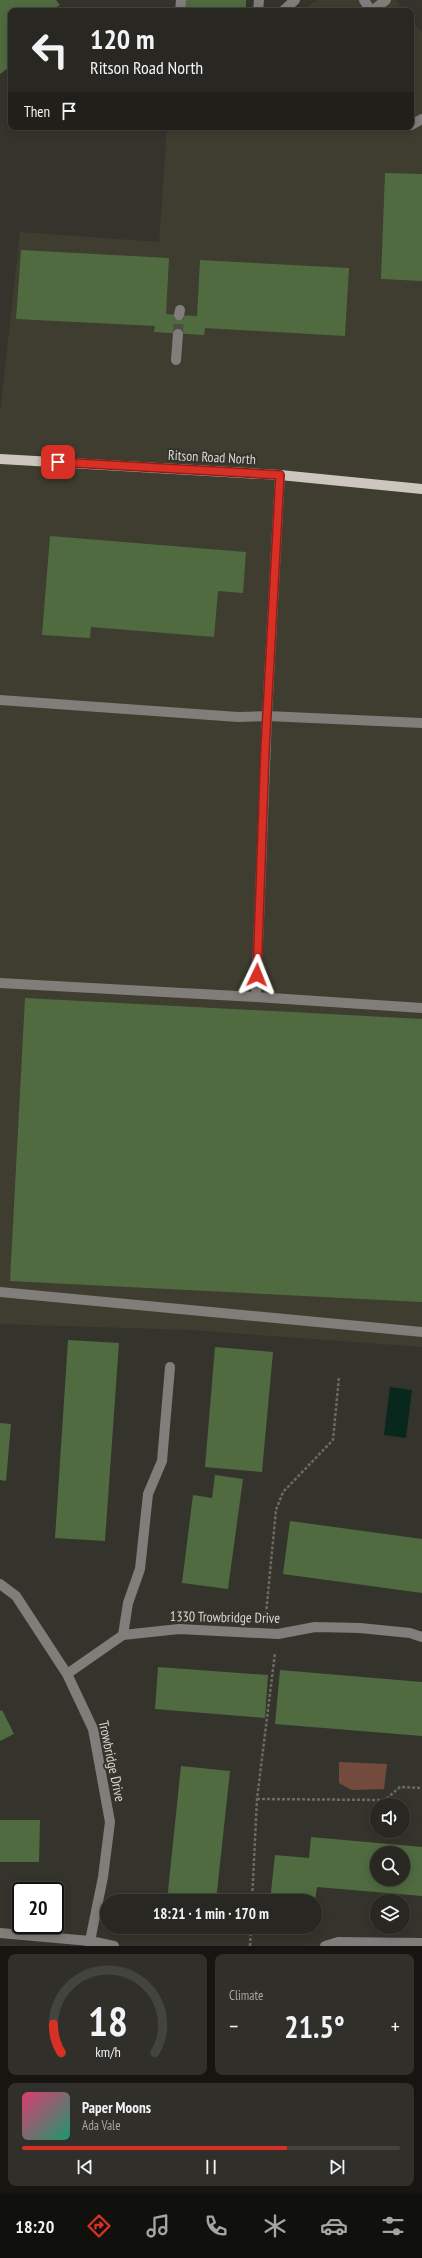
<!DOCTYPE html>
<meta charset="utf-8">
<style>
body{margin:0;font-family:"PT Sans Narrow",sans-serif;background:#302f2a;color:#f1f3f6;height:100vh;display:flex;flex-direction:column;font-size:15px;white-space:nowrap}
*{box-sizing:border-box;margin:0}
p{font-size:13px;color:#a5a5a5}
.icon{flex:none;width:22px;height:22px;fill:none;stroke:currentColor;stroke-width:2;stroke-linecap:round;stroke-linejoin:round}
.map{position:relative;height:1946px;overflow:hidden}
.details{display:flex;flex-direction:column;gap:8px;padding:8px;background:#161512;flex:1}
.details>*{flex:none}
.guide{position:absolute;left:8px;top:8px;width:406px;height:122px;border-radius:8px;box-shadow:0 2px 10px #0003,0 0 0 1px #44443f;background:#282721;color:#f1f3f6;overflow:hidden}
.fabs{position:absolute;left:370px;top:1798px;display:grid;gap:8px}
.fabs a{display:grid;place-items:center;width:40px;height:40px;border-radius:50%;background:#282721;box-shadow:0 2px 10px #0003,0 0 0 1px #44443f;font-size:20px}
.speed{position:absolute;left:12px;top:1882px;display:flex;gap:8px;font-size:20px;font-weight:700;text-align:center}
.speed>*{display:grid;place-content:center;width:52px;height:52px;border-radius:50%;background:#282721;box-shadow:0 2px 10px #0003,0 0 0 1px #44443f;line-height:1}
.speed .limit{border:2px solid #111;border-radius:6px;background:#fff;color:#111}
.pin{position:absolute;display:grid;place-items:center;width:34px;height:34px;color:#fff;margin:-17px;border-radius:8px;box-shadow:0 2px 6px #0006}
.me{position:absolute;width:44px;margin:-22px;rotate:2deg;stroke-linejoin:round;filter:drop-shadow(0 0 3px #0008)}
.turn{display:flex;align-items:center;gap:14px;height:84px;padding:0 16px;font-size:18px}
.turn .icon{width:52px;height:52px;stroke-width:2.5}
.turn b{display:block;font-size:28px;line-height:34px}
.then{display:flex;align-items:center;height:38px;padding:0 16px;background:#0003;gap:8px;font-size:15px}
.big{font-size:30px;font-weight:700;line-height:1.1}
.details .widget{flex:1;display:flex;flex-direction:column;justify-content:center;gap:6px;min-width:0;padding:0 14px;border-radius:8px;background:#302f2a}
.details .dial{align-items:center;gap:0}
.dial svg{height:104px;overflow:visible;fill:none;stroke:#44443f;stroke-width:7;stroke-linecap:round;text-anchor:middle}
.dial text{fill:#f1f3f6;stroke:none}
.song{display:flex;align-items:center;gap:12px}
.cover{width:48px;height:48px;border-radius:6px;background:linear-gradient(135deg,hsl(340 70% 55%),hsl(160 70% 35%))}
.played{height:4px;border-radius:2px;background:linear-gradient(90deg,#d93025 70%,#44443f 70%)}
.keys{display:flex;justify-content:space-around;direction:ltr}
.heat{display:flex;justify-content:space-between;align-items:center;font-size:22px;direction:ltr}
.details .tiles{flex:1;display:grid;gap:8px;grid-template-columns:1fr 1fr}
.widget:last-child{grid-column:span 2}
.trip{position:absolute;left:100px;top:1894px;width:222px;height:40px;border-radius:20px;background:#282721;box-shadow:0 2px 10px #0003,0 0 0 1px #44443f;font-weight:700;line-height:40px;text-align:center}
.menu{display:flex;height:64px;justify-content:space-around;align-items:center;background:#10100d;color:#a5a5a5}
.menu .icon{width:28px;height:28px}
.menu .on{color:#d93025}
.menu b{font-size:18px;color:#f1f3f6}
.map>svg:first-child{display:block}
.built{fill:#3e3d2f}
.green{fill:#734b3d}
.water{fill:#08281d}
.building{fill:#506b40;fill-rule:evenodd}
.lines{fill:none;stroke-linecap:round;stroke-linejoin:round}
.minor-tunnel{stroke:#4d4d45;stroke-width:10;stroke-dasharray:10 5;stroke-linecap:butt}
.path{stroke:#6b6a63;stroke-width:2.5;stroke-dasharray:3 2;stroke-linecap:butt}
.minor{stroke:#807d7a;stroke-width:10}
.major{stroke:#ccc6bf;stroke-width:10}
.route-casing{stroke:#8d1f18;stroke-width:10}
.route{stroke:#d93025;stroke-width:7}
.labels{text-anchor:middle;dominant-baseline:central;stroke-width:4;stroke-linejoin:round;paint-order:stroke}
.street-label{font-size:14px;fill:#d8d8d2;stroke:#35342c}
</style>
<div class="map">
<svg width="422" height="1946" viewBox="0 0 422 1946">
<rect width="100%" height="100%" fill="#35342c"/>
<path class="built" d="M317,0h79l9,11h-103z
M411,19l11,14v1314l-231,-17 -191,-6v-911l20,-181 139,10 8,-115h244z"/>
<path class="green" d="M339,1762l48,2 -3,25 -32,1 -13,-7z"/>
<path class="water" d="M390,1387l22,3 -6,48 -22,-3z"/>
<path class="building" d="M0,0h56l4,5 -6,4 2,2h-45v55l-11,8z
M184,0h62v11h-63z
M316,127h8l-5,4z
M385,173l37,1v107l-41,-2z
M21,250l148,8 -3,56 13,1 18,1 3,-56 149,8 -4,68 -140,-8 -1,7 -50,-3 1,-6 -139,-7z
M50,536l196,16 -3,41 -25,-2 -4,46 -123,-10 -1,11 -48,-3z
M25,998l397,21v283l-412,-21z
M68,1340l51,3 -14,198 -50,-3z
M215,1347l58,5 -11,120 -57,-5z
M0,1423l11,1 -5,57 -6,-1z
M215,1475l28,4 -15,110 -46,-6 11,-88 19,3z
M290,1521l132,18v54l-139,-19z
M158,1667l110,8 -3,43 -110,-9z
M280,1670l142,12v54l-147,-12z
M2,1710l12,24 -14,7v-30z
M181,1766l49,5 -14,130h-49z
M0,1820h40l-1,42h-39z
M311,1837l111,10v49l-105,-9 -2,14h-45l5,-46 34,3zM377,1853h26v26h-26z"/>
<g class="lines">
<path class="minor-tunnel" d="M178,334l1,-19"/>
<path class="path" d="M266,1614l10,-104 7,-18 50,-52 6,-63
M257,1799l128,1 15,-13 22,1
M252,1901l5,-102 18,-146
M250,1946l1,-19"/>
<path class="minor" d="M364,0l7,11
M180,11l1,-11
M258,11l1,-11
M283,11l12,-11
M372,11l14,-11
M411,125l11,-6
M179,315l1,-5
M176,360l2,-26
M0,700l238,17 29,-1 13,-241
M422,723l-155,-7 -11,281 166,11
M0,983l256,14
M0,1292l422,40
M0,1584l16,12 51,78 26,55 17,93 -7,55 -14,69
M123,1635l56,-6 99,5 37,-7 45,1 50,5 12,4
M67,1674l56,-39 5,-32 12,-34 8,-75 14,-33 8,-94
M0,1933l90,8 24,5
M325,1946l13,-4 84,1"/>
<path class="major" d="M0,459l280,16 142,14"/>
</g>
<g class="lines">
<defs>
<path id="route" d="M58,462l222,13 -15,275 -8,225"/>
</defs>
<use href="#route" class="route-casing"/>
<use href="#route" class="route"/>
</g>
<g class="labels">
<g class="street-label">
<text transform="translate(212 457) rotate(3)">Ritson Road North</text>
<text transform="translate(225 1617) rotate(1)">1330 Trowbridge Drive</text>
<text transform="translate(112 1761) rotate(78)">Trowbridge Drive</text>
</g>
</g>
</svg>
<div class="fabs">
<a><svg class="icon" aria-label="sound" viewBox="0 0 24 24"><path d="M4 9h4l5-4v14l-5-4H4zM17 9q2 3 0 6"/></svg></a>
<a><svg class="icon" aria-label="search" viewBox="0 0 24 24"><circle cx="10" cy="10" r="6"/><path d="M15 15l6 6"/></svg></a>
<a><svg class="icon" aria-label="layers" viewBox="0 0 24 24"><path d="M12 4l9 5-9 5-9-5zM3 14l9 5 9-5"/></svg></a>
</div>
<div class="speed"><div class="limit">20</div></div>
<div class="pin" style="left:58px;top:462px;background:#d93025"><svg class="icon" aria-label="arrive" viewBox="0 0 24 24"><path d="M6 21V4h12l-3 4 3 4H6"/></svg></div>
<svg class="me" style="left:257px;top:975px" viewBox="-20 -20 40 40"><path d="M0-17L14 15 0 8-14 15z" fill="#d93025" stroke="#fff" stroke-width="4"/></svg>
<div class="trip">18:21 · 1 min · 170 m</div>
<div class="guide">
<div class="turn"><svg class="icon" aria-label="left" viewBox="0 0 24 24"><path d="M17 20v-9H6M10 6l-5 5 5 5"/></svg><div><b>120 m</b>Ritson Road North</div></div>
<div class="then">Then<svg class="icon" aria-label="arrive" viewBox="0 0 24 24"><path d="M6 21V4h12l-3 4 3 4H6"/></svg></div>
</div>
</div>
<section class="details">
<div class="tiles">
<div class="widget dial"><svg viewBox="0 0 100 80">
<path d="M14 69A42 42 0 1 1 86 69"/>
<path d="M14 69A42 42 0 0 1 8 47" stroke="#d93025"/>
<text x="50" y="56" font-size="32" font-weight="700">18</text>
<text x="50" y="72" font-size="11">km/h</text>
</svg></div>
<div class="widget"><p>Climate</p>
<div class="heat"><a>−</a><b class="big">21.5°</b><a>+</a></div>
</div>
<div class="widget">
<div class="song"><i class="cover"></i><div><b>Paper Moons</b><p>Ada Vale</p></div></div>
<div class="played"></div>
<div class="keys"><svg class="icon" aria-label="previous" viewBox="0 0 24 24"><path d="M18 5L8 12l10 7zM5 5v14"/></svg><svg class="icon" aria-label="pause" viewBox="0 0 24 24"><path d="M8 5v14M16 5v14"/></svg><svg class="icon" aria-label="next" viewBox="0 0 24 24"><path d="M6 5l10 7-10 7zM19 5v14"/></svg></div>
</div>
</div>
</section>
<nav class="menu">
<b>18:20</b>
<svg class="icon on" aria-label="directions" viewBox="0 0 24 24"><path d="M12 3l9 9-9 9-9-9zM9 14v-3h6M13 9l2 2-2 2"/></svg>
<svg class="icon" aria-label="music" viewBox="0 0 24 24"><path d="M9 18V5l10-2v13"/><circle cx="6" cy="18" r="3"/><circle cx="16" cy="16" r="3"/></svg>
<svg class="icon" aria-label="phone" viewBox="0 0 24 24"><path d="M5 4h4l2 5-3 2q2 4 5 5l2-3 5 2v4C11 20 4 13 5 4z"/></svg>
<svg class="icon" aria-label="climate" viewBox="0 0 24 24"><path d="M12 3v18M4 7l16 10M4 17L20 7"/></svg>
<svg class="icon" aria-label="car" viewBox="0 0 24 24"><path d="M5 17H2v-5l4-1 3-4h7l3 4 3 1v5h-3M9 17h6M6 11h13"/><circle cx="7" cy="17" r="2"/><circle cx="17" cy="17" r="2"/></svg>
<svg class="icon" aria-label="filters" viewBox="0 0 24 24"><path d="M4 7h16M4 17h16"/><circle cx="9" cy="7" r="2"/><circle cx="15" cy="17" r="2"/></svg>
</nav>
